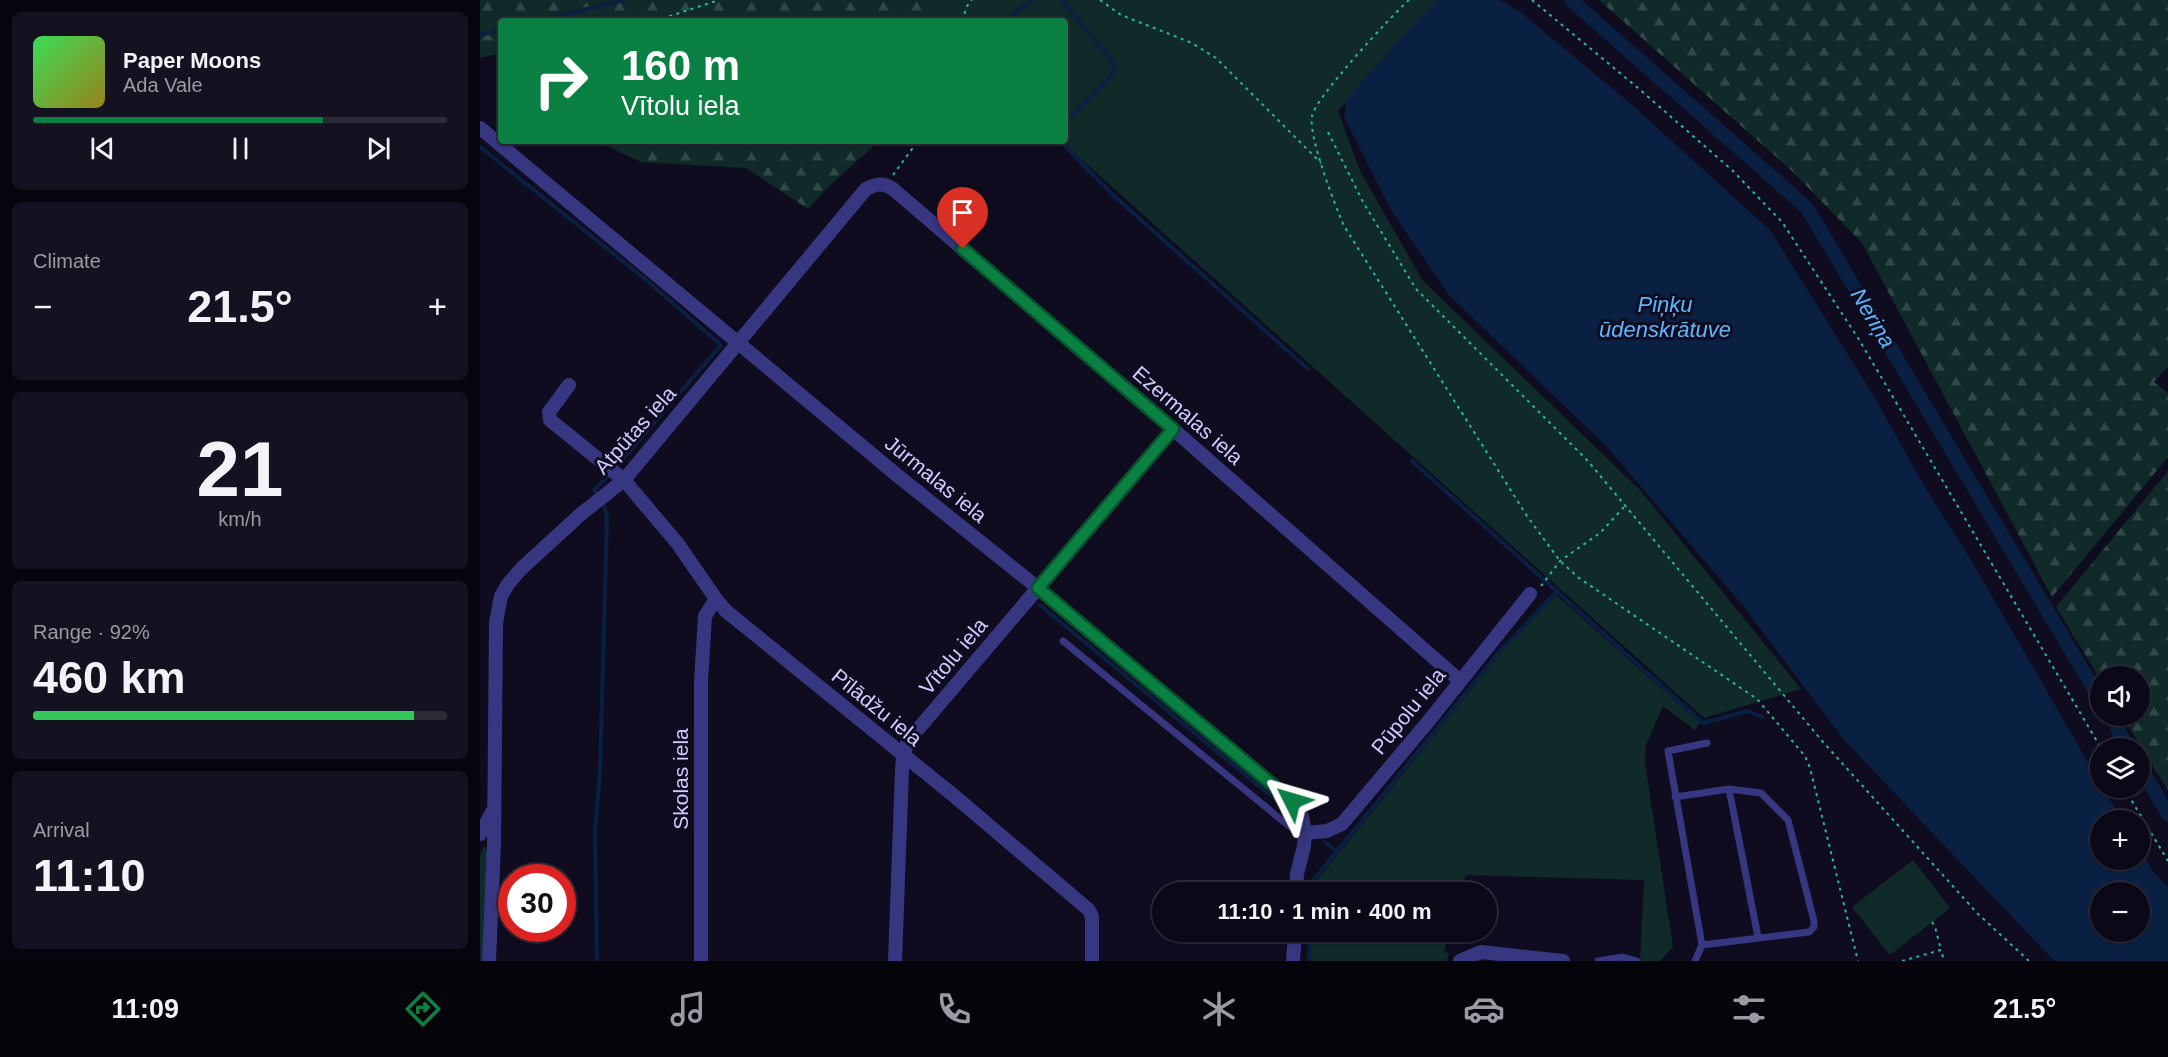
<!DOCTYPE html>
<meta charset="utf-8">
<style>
body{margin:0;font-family:Arial,sans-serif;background:#141221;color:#f1f3f6;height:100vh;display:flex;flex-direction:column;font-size:22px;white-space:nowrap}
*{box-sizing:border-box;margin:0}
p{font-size:20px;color:#9a9aa2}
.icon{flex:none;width:33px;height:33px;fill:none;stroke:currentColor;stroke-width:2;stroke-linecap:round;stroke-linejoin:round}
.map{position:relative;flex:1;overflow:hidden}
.drawer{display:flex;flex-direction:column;gap:12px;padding:12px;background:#06050d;width:480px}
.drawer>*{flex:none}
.guide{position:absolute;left:18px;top:18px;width:570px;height:126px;border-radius:6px;box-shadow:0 2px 4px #0004,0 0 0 2px #2b2a37;background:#0b8043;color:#fff;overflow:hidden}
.tools{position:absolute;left:1610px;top:666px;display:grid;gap:12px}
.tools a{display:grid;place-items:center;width:60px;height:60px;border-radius:50%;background:#0b0918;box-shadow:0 2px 4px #0004,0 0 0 2px #2b2a37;font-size:30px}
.speed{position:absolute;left:18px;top:864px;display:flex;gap:12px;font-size:30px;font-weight:700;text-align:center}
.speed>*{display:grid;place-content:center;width:78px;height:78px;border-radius:50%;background:#0b0918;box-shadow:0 2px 4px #0004,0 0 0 2px #2b2a37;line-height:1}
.speed .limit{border:9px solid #d22;background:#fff;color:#111}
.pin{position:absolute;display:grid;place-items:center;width:51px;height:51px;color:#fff;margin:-62px -26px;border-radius:50% 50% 50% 0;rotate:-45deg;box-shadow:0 0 6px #0007}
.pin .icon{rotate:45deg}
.me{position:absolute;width:66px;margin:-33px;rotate:310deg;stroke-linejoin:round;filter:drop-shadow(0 0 4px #0008)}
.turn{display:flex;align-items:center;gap:21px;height:126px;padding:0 24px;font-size:27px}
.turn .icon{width:78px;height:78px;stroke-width:2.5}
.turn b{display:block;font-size:42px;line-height:51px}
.big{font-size:45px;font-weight:600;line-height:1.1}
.drawer .tile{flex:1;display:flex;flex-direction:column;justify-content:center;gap:9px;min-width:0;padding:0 21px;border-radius:9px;background:#141221}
.drawer .dial{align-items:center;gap:0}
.dial b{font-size:78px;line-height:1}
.song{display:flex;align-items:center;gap:18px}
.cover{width:72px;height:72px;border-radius:9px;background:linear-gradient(135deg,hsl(130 70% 55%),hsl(50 70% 35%))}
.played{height:6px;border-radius:3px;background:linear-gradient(90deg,#0b8043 70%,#2b2a37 70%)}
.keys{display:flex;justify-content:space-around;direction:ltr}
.heat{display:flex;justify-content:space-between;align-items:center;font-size:33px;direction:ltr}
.charge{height:9px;border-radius:4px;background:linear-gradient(90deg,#34c759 92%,#2b2a37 0)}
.trip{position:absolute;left:672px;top:882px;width:345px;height:60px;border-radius:30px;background:#0b0918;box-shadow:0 2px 4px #0004,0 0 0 2px #2b2a37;font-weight:600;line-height:60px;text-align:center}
.tab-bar{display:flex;height:96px;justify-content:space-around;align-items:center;background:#04040a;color:#9a9aa2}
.tab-bar .icon{width:42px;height:42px}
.tab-bar .selected{color:#0b8043}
.tab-bar b{font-size:27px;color:#f1f3f6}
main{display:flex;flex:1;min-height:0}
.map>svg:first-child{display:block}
.green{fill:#0f2a28}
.forest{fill:url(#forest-firs)}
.water{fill:#0a2042;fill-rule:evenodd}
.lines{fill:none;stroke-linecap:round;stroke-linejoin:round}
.stream{stroke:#0a2042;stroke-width:4}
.canal{stroke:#0a2042;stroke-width:14}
.path{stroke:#2ab4a7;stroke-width:2;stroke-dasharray:3 4.5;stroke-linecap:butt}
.lane{stroke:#363681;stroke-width:7}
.street{stroke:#363681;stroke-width:14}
.route-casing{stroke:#07532c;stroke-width:15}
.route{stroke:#0b8043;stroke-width:10}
.labels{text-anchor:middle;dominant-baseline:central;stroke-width:6;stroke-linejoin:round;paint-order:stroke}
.street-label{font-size:21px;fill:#cfcbff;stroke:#0f0c20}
.water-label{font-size:22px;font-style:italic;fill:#59b8ff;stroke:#0f0c20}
</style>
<main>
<section class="drawer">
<div class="tile">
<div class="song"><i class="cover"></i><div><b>Paper Moons</b><p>Ada Vale</p></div></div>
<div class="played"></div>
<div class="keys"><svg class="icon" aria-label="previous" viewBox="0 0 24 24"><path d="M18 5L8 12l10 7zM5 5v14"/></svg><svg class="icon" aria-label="pause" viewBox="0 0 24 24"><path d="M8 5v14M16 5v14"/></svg><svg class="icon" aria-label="next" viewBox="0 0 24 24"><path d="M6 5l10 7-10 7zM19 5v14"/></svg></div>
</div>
<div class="tile"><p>Climate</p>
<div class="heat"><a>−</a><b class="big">21.5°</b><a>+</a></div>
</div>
<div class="tile dial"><b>21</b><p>km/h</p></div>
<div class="tile"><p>Range · 92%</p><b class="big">460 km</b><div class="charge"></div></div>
<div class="tile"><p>Arrival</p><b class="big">11:10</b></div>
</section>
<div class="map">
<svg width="1688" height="961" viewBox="0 0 1688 961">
<defs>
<pattern id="forest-firs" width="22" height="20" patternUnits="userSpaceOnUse" patternTransform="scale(1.5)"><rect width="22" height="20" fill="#0f2a28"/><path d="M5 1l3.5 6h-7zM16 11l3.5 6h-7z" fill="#314848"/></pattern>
</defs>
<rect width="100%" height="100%" fill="#0f0c20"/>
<path class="green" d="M442,0h517l-101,111 22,60 63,110 217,209 161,199 -97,29 -643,-577h4v-120h-134z
M1073,592l147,131 -5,7 -32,-24 -17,39 -1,18 28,184 -13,14h-20l4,-81 -178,-5 -5,17h-148l1,-8 207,-256z
M4,846l4,7 -5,108h-3v-105z
M1433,860l37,48 -60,47 -38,-48z
M831,932h138l-5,20 5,1 -2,8h-139z"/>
<path class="forest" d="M0,0h442l9,21h-430v32l-21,5z
M1119,0h569v366l-14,16 14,11v64l-116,140 -190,-354 -71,-73z
M116,141h283l-54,49 -17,19 -62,-41 -105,-6z
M1688,471v319l-46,-74h17v-40h-39v3l-44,-72z"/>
<path class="water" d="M958,0h62l19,11 112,93 139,126 105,168 48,86 48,76 129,223v5h3l19,32h-22v40h39v-12l14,23 15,16v74h-114l-209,-220 -105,-139 -133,-155 -158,-152 -57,-83 -48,-95 3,-18 51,-58zM1620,892h39v40h-39z"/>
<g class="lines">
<path class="stream" d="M581,0l54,64 -4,12 -46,46
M58,21l86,-21
M524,21l28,-21
M0,35l21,-5
M580,141l53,54 195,174
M0,147l165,132 76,66 -105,122
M932,461l291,262 45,-12 14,6
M117,494l-3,-4 15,-15
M560,605l243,201
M845,842l12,10
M832,892v-10l188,-231 58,-60
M117,961l-2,-129 5,-61 7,-254 -3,-13
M829,961l1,-29"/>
<path class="canal" d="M1091,0l236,208 293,491
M1630,716l19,32
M1659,765l29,49"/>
<path class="path" d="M620,0l21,15 71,28 24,15 105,105
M929,0c-17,15 -94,98 -97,116 -4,20 23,89 32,110l183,290 33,45 19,17 178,121 48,57 5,12 48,193
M1052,0l106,88 94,82 50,52 76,116 243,410
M175,21l64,-21
M482,21l5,-15 5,-6
M848,132l35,70 53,87 171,171 236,282 154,171 52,48
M413,175l25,-34
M1061,586l19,-25 40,-28 25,-27
M1644,788l44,73
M1452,922l3,5 6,23
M1422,961l39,-11 3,11"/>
<path class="lane" d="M583,641l226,185 16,7
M1249,789l29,148
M1195,797l54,-8 32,4 27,27 26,101v6l-5,5 -107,13
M1118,961l25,-4 14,4
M1215,961l7,-16 -34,-194 39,-8"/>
<path class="street" d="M0,128l418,348 140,112 254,213 10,15 3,17 -1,13 -7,28 -1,18
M89,385l-20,27 1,8 74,60 54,64 38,55 10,12 227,184 136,115 3,7v44
M825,833l22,-2 15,-7 85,-101 103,-129
M0,834l14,-25
M9,961l5,-117 2,-221 5,-27 7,-12 14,-16 59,-54 43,-34 242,-291c10,-5 17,-7 27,0l280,240 286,251
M221,961v-280l4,-65 11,-17
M415,961l7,-190 1,-15 5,-15 265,-312
M813,961l2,-29
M980,961l21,-9 82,9"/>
</g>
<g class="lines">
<defs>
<path id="route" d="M483,249l210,180 -135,159 254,213"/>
</defs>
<use href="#route" class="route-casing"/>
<use href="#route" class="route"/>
</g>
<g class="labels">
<g class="street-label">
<text transform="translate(708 415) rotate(41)">Ezermalas iela</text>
<text transform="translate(155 430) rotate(-48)">Atpūtas iela</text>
<text transform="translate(456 479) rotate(39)">Jūrmalas iela</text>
<text transform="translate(473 656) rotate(-50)">Vītolu iela</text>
<text transform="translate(397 707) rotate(39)">Pīlādžu iela</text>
<text transform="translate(928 711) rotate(-51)">Pūpolu iela</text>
<text transform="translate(200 779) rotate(-90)">Skolas iela</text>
</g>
<g class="water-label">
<text x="1185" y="304">Piņķu<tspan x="1185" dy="25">ūdenskrātuve</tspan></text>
<text transform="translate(1393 318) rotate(59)">Neriņa</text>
</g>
</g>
</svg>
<div class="tools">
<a><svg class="icon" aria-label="sound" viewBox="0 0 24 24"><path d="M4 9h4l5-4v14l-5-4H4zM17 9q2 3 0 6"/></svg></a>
<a><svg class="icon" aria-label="layers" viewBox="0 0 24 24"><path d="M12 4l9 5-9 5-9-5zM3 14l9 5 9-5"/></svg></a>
<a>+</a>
<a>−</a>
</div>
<div class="speed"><div class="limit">30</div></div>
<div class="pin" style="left:483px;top:249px;background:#d93025"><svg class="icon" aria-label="arrive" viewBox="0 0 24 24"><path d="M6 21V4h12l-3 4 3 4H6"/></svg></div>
<svg class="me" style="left:812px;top:801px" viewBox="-20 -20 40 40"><path d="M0-17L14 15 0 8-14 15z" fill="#0b8043" stroke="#fff" stroke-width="4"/></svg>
<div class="trip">11:10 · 1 min · 400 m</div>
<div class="guide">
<div class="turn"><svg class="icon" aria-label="right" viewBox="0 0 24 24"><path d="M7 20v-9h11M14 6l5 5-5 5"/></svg><div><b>160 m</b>Vītolu iela</div></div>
</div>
</div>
</main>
<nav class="tab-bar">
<b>11:09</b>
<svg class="icon selected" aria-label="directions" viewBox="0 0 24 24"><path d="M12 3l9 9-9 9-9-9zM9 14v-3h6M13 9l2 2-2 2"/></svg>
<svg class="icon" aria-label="music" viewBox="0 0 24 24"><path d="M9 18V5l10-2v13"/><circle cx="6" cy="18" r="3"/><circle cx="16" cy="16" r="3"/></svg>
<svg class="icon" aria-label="phone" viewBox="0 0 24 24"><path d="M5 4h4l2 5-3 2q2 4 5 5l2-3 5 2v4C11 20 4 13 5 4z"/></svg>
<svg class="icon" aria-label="climate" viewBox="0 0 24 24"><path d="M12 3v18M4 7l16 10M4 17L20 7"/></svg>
<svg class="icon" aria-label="car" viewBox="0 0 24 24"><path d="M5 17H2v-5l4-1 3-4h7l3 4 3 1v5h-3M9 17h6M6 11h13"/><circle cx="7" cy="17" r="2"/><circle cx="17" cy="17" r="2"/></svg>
<svg class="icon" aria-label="filters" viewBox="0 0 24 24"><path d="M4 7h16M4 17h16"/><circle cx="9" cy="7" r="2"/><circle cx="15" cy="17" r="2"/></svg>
<b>21.5°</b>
</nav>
